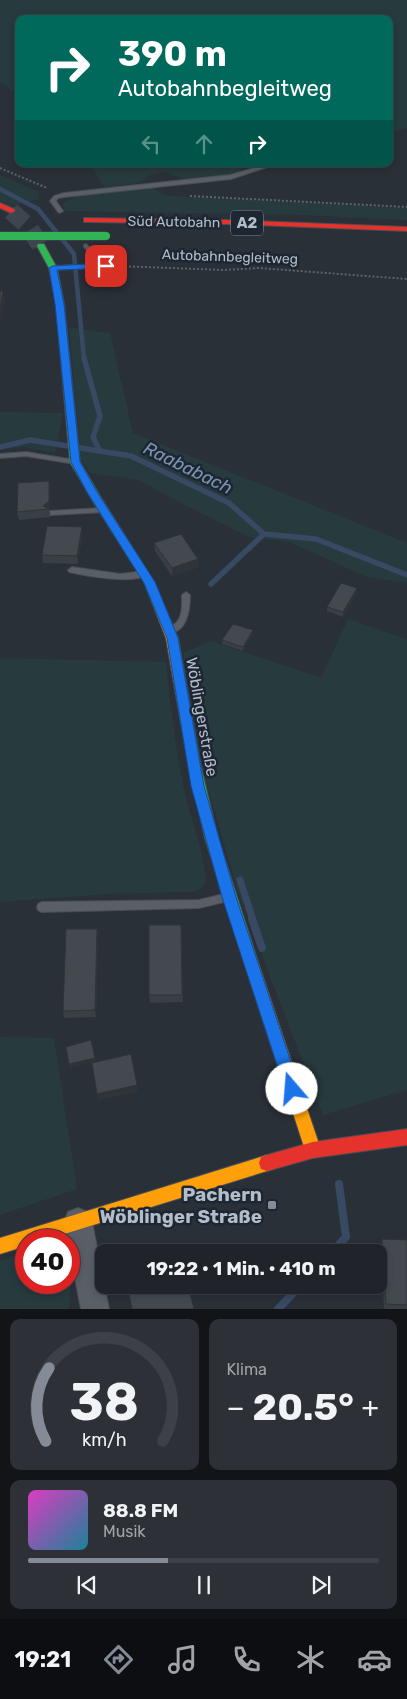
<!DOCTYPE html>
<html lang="de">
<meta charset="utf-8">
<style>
body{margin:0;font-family:Rubik,sans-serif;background:#2d3036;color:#f1f3f6;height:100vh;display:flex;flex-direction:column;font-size:19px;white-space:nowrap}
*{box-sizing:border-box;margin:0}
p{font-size:16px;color:#a2a4a8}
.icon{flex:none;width:28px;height:28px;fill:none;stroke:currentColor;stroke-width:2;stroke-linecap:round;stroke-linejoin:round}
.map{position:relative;height:1309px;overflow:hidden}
.side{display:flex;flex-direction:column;gap:10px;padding:10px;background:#121417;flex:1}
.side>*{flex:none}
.guide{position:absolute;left:15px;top:15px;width:378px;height:152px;border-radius:10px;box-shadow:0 2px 8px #0003,0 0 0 1px #3d4147;background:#00695c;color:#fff;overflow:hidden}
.speed{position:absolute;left:15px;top:1229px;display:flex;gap:10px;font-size:25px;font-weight:700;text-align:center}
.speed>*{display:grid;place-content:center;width:65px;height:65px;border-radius:50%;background:#20242a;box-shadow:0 2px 8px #0003,0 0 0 1px #3d4147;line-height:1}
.speed .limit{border:8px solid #d22;background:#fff;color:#111}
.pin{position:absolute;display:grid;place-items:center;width:42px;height:42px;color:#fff;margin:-21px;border-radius:10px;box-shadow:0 2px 8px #0006}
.me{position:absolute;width:55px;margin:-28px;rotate:342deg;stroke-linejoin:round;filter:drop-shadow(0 0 4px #0008)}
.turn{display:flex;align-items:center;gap:18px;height:105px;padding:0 20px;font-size:22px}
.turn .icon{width:65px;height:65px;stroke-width:2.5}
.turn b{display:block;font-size:35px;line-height:42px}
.lanes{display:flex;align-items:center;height:48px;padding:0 20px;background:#0003;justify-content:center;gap:25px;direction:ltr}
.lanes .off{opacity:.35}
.big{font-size:38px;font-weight:700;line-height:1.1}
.side .card{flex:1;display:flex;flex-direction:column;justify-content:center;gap:8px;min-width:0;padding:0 18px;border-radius:10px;background:#2d3036}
.side .dial{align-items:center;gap:0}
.dial svg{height:130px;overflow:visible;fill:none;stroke:#3d4147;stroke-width:7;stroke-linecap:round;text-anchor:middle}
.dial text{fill:#f1f3f6;stroke:none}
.song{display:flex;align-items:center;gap:15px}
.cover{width:60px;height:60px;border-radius:8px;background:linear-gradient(135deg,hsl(310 70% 55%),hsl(190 70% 35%))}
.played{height:5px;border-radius:2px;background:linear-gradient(90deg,#848b96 40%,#3d4147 40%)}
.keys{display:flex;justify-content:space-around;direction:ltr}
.heat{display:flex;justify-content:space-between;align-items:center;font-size:28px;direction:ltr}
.side .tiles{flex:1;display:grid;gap:10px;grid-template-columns:1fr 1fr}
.card:last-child{grid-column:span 2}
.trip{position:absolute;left:95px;top:1244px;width:292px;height:50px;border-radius:10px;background:#20242a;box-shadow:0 2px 8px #0003,0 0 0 1px #3d4147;font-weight:700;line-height:50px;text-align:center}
.tab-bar{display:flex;height:80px;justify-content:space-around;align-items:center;background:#0d0e11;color:#a2a4a8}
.tab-bar .icon{width:35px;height:35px}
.tab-bar .selected{color:#848b96}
.tab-bar b{font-size:22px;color:#f1f3f6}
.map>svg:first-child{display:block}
.green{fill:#273a3e}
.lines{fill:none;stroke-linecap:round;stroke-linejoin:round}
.stream-far3{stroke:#384963;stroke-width:4.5}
.stream-far2{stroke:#384963;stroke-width:5.5}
.stream-far1{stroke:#384963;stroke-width:7}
.stream{stroke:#384963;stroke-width:8}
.secondary-tunnel{stroke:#3f454e;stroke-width:18;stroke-dasharray:18 9;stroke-linecap:butt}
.lane-casing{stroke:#484c53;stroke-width:2}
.street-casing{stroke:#484c53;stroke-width:2}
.fast-casing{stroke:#484c53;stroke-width:2}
.slow-casing{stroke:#484c53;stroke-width:2}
.jam-casing{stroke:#484c53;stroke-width:2}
.path{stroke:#5d636a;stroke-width:2;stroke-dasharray:2 2;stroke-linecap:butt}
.lane{fill:#5a5e66;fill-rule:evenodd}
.street{fill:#5a5e66;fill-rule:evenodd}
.fast{fill:#30b455;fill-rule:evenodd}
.slow{fill:#ff9f0a;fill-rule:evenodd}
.jam{fill:#e5322d;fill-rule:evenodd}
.fast-bridge-casing{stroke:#474c53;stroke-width:9;stroke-linecap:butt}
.fast-bridge{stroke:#30b455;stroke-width:8}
.wall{fill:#3a3f45}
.shaded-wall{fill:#303338}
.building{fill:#444950;stroke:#303338}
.route{fill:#1a73e8;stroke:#114b97}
.poi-dot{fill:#848b96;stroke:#1d2633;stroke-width:2}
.labels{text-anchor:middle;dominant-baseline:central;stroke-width:5;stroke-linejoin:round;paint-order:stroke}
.far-street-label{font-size:14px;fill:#b4bcc9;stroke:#1d2633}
.shield{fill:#1d2633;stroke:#878f9c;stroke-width:1}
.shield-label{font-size:15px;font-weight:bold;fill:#b4bcc9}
.street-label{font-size:16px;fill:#b4bcc9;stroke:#1d2633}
.water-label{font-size:18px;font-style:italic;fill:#7c92b1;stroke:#1d2633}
.near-poi-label{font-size:19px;font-weight:bold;fill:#b4bcc9;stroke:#1d2633;text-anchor:end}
</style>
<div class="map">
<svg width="407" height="1309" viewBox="0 0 407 1309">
<rect width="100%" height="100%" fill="#2a3038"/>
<path class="green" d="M0,0h407v128l-18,4v-113h-370v76l-19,-13z
M89,164h161l-7,3 -5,6 -12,3 -42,3 -21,-7 -12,3 -13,8 -33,4z
M0,175l39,17v7l-28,7 -11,-5z
M153,188l7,5 11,3 236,12v12l-108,-5 -236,-4 1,-9 13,-6z
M69,327l41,6 23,100 274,110v40l-40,-6 -78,-35 -40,-5 -74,-37 -36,-20 -49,-7 -9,-14z
M0,412l63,1 -8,40 -31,-6 -24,2z
M348,619l59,20v451l-84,25 -85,-223 -38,-130 -17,-109 28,-12 110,37z
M0,658l166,4c5,47 10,94 21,140 7,27 18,53 19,81l-11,9 -86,2 -109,8z
M0,1037l54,1 23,151 -77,26z
M26,1253v29h43v-21l3,7 -3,41h-69v-48z"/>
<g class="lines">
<path class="stream-far3" d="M0,189l38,20 36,45 10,105"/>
<path class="stream-far2" d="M84,358l16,58 -7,21 6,13
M0,447l30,-7 101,16 98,47 35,31 52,5 91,36
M211,584l53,-50"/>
<path class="stream-far1" d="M240,880l13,40"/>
<path class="stream" d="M252,919l10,29
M332,1252l14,-15 -7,-53
M278,1309l23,-24"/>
<path class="secondary-tunnel" d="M11,211l17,15 13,20"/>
<defs>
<path id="lane" d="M268,164h8l-45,15 -167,18 -6,1 -2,3 7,10 -3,2 -2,-1 -8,-11 4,-5 10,-3 166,-18z
M86,244l22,21v2l-55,3 -3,-2 3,-2 48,-2 -17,-17v-2z
M26,452l49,8 4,2 -4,2 -49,-8 -26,2v-4z
M102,508h3l1,2 -1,2 -55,3 -4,-2 4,-2z
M72,567l48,7 24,-3 4,3c-13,11 -62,2 -79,-2l-1,-2z
M186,592l4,3c0,14 -3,40 -23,37l-1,-2c3,-3 6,-4 10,-7 7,-7 6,-19 6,-28z
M224,894l4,1 1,3 -1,3 -29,7 -157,4 -4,-2 -1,-3 1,-3 4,-2 157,-2z"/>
<path id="street" d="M78,1208l10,4 4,10 17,87h-28l-17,-87 4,-10z"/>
<path id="fast" d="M38,244h6l13,24 7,36 16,158 24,41 -5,3 -5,-3 -24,-41 -14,-158 -7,-36 -12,-22z
M194,758l4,2 2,3 18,75 40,124 -2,4 -5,2 -5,-2 -2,-4 -39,-124 -17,-75 2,-3z"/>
<path id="slow" d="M99,500l4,1 51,81 24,56 22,125 -2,3h-8l-2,-3 -22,-125 -22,-56 -50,-79z
M251,956l5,2 2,4 63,188 -2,5 -6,3 -6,-3 -2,-5 -61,-188 2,-4z
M267,1155l6,2 2,6 -2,6 -6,2 -222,69h-19v6l-26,8v-16z"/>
<path id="jam" d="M0,203l14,6 1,2 -4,2 -11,-5z
M84,218l141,2 182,7v4l-182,-7 -138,-2h-3z
M407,1129v16l-94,13 -46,13 -6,-2 -2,-6 2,-6 6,-2 46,-13z"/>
</defs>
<use href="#lane" class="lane-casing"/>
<use href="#street" class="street-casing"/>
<use href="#fast" class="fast-casing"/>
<use href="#slow" class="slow-casing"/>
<use href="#jam" class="jam-casing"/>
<path class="path" d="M0,168l47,20
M190,196l217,11
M117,266l107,4 35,-2 148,11"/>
<use href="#lane" class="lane"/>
<use href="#street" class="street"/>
<use href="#fast" class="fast"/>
<use href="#slow" class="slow"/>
<use href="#jam" class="jam"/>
<defs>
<path id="fast-bridge" d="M0,236h106"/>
</defs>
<use href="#fast-bridge" class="fast-bridge-casing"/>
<use href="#fast-bridge" class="fast-bridge"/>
</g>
<path class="wall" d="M49,481l1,36 -31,3 -2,-8z
M82,535l-4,29 -35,-1 -1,-8z
M154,543l45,24 -27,9 -17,-25z
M357,588v5l-14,24 -16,-6v-4z
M253,635l-10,16 -21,-7v-4z
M181,925l2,77 -33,1 -1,-8z
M97,929l1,7 -2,81 -32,1 -1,-7z
M382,1239l25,1v69h-23l-3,-64z"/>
<path class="shaded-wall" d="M3,291l2,9 -5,25v-15z
M49,481l1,8v20l-1,1v-1l-6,-3z
M82,527v8l-4,29 -1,-8z
M198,559l1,8 -27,9v-8z
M357,588v5l-14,24v-5z
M253,630v5l-10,16v-4z
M97,929l1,7 -2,81 -1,-7z
M95,1058v3l-25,7 -1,-4z
M137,1085l1,7 -40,8 -1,-6z"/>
<path class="building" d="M0,291h3l-3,19z
M49,481v20l-6,5 6,3 -32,3 1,-29z
M47,526l35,1 -5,29 -35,-1z
M181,534l17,25 -26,9 -18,-25z
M341,583l16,5 -14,24 -16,-5z
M233,624l20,6 -10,17 -21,-7z
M149,925h32l1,70h-33z
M66,929h31l-2,81 -32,1z
M91,1040l4,18 -26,6 -3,-17z
M131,1054l6,31 -40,9 -5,-31z
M382,1239l25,1v65l-21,-1z
M143,1285h45l6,24h-62l-4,-20z"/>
<path class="route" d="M106,263l3,1v4l-52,2 7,34 16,158 17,30 58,90 23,56 26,148 32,111 64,192 -2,6 -6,2 -5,-2 -2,-6 -63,-192 -31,-111 -24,-148 -23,-55 -57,-91 -16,-30 -16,-158 -6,-36 4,-2z"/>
<rect class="poi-dot" x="267" y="1200" width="10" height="10" rx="2.5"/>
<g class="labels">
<g class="far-street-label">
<text transform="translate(174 222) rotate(1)">Süd Autobahn</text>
<text transform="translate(230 257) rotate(2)">Autobahnbegleitweg</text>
</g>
<rect class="shield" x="231" y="210.5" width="32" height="25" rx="4"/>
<g class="shield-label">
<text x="247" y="223">A2</text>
</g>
<g class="street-label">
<text transform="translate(202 717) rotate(80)">Wöblingerstraße</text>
</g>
<g class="water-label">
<text transform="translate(188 468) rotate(26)">Raababach</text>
</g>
<g class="near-poi-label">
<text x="262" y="1194">Pachern<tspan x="262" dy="22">Wöblinger Straße</tspan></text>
</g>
</g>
</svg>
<div class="speed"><div class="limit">40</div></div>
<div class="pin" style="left:106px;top:266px;background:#d93025"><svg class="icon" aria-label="arrive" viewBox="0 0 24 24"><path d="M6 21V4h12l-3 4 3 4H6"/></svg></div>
<svg class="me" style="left:292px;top:1089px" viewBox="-20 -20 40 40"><circle r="19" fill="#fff"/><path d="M0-13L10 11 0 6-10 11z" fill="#1a73e8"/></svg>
<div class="trip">19:22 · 1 Min. · 410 m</div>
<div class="guide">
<div class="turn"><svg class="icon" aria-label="right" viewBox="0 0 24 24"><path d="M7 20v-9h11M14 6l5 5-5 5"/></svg><div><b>390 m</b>Autobahnbegleitweg</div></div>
<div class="lanes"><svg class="icon off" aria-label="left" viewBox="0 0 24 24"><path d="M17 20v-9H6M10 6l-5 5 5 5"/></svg><svg class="icon off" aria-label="ahead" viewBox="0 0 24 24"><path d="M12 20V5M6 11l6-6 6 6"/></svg><svg class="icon" aria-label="right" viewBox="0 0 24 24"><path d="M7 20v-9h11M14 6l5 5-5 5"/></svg></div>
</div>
</div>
<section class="side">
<div class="tiles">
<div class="card dial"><svg viewBox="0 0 100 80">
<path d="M14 69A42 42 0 1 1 86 69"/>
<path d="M14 69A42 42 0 0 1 16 24" stroke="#848b96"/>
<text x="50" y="56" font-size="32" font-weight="700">38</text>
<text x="50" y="72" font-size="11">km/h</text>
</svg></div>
<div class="card"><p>Klima</p>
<div class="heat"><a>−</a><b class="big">20.5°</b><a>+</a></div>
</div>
<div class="card">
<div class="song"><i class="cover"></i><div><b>88.8 FM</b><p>Musik</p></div></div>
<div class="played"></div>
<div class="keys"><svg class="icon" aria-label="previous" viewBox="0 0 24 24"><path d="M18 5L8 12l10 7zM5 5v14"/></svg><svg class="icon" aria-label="pause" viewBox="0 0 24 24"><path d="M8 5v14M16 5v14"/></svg><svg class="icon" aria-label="next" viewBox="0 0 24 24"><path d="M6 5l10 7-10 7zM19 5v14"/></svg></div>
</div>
</div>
</section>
<nav class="tab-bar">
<b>19:21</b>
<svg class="icon selected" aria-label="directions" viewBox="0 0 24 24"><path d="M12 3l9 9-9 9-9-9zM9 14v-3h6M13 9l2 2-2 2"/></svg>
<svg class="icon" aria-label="music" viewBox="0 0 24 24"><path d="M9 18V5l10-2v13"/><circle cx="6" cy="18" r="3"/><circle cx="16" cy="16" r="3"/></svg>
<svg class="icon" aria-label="phone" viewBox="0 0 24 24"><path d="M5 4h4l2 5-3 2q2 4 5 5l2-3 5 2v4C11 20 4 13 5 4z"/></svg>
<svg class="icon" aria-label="climate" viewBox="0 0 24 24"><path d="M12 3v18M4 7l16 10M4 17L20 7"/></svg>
<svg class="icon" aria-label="car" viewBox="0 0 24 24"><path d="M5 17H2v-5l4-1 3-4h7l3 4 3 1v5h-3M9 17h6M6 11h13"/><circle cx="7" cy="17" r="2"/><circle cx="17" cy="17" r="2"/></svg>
</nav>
